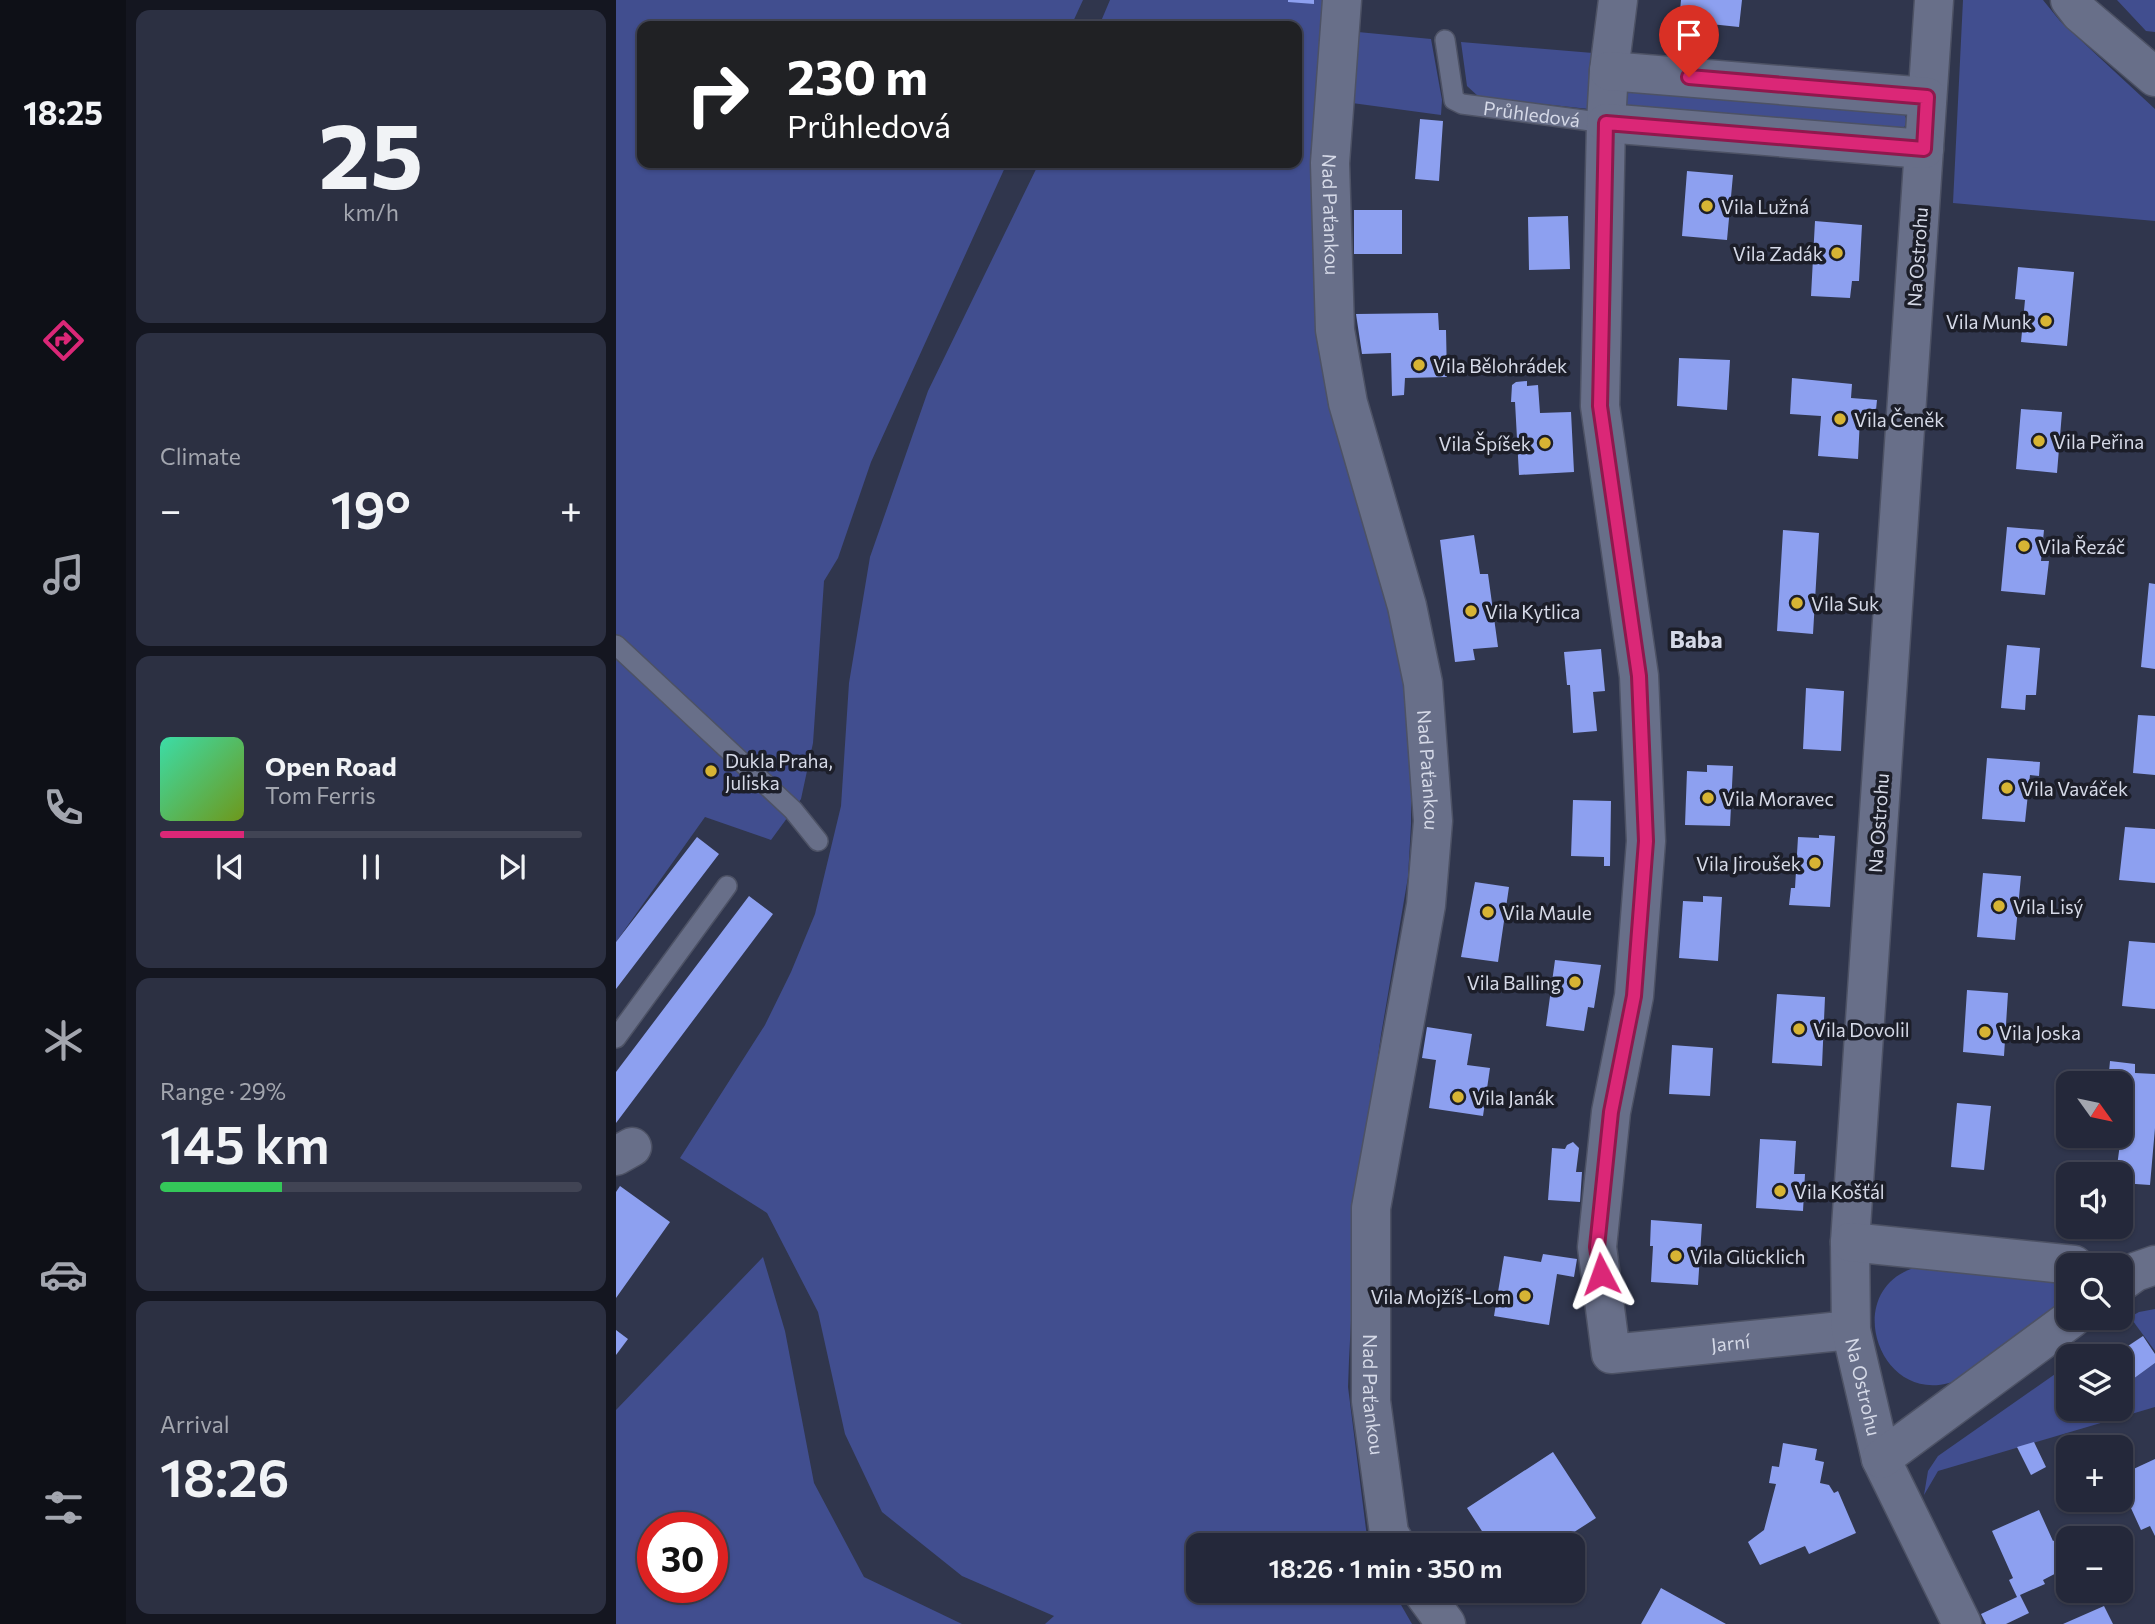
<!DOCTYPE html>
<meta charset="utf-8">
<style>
body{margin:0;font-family:Commissioner,sans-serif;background:#2c3042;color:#f1f3f6;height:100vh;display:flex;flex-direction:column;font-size:26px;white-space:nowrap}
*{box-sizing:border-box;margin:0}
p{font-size:23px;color:#a3a6af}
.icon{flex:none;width:38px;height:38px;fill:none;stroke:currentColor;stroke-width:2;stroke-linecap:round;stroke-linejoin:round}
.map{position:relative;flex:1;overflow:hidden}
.side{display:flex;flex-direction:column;gap:10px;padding:10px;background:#141620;width:490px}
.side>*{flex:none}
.guide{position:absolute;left:21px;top:21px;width:665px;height:147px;border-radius:14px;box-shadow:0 2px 5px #0004,0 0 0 2px #414454;background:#202124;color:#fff;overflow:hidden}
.needle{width:46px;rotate:123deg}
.buttons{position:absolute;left:1440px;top:1071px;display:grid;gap:14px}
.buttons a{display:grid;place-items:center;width:77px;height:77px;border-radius:14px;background:#24283a;box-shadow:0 2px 5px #0004,0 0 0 2px #414454;font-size:35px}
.speed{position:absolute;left:21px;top:1512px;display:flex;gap:14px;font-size:35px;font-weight:700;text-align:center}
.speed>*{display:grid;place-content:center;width:91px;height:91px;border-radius:50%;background:#24283a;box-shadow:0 2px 5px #0004,0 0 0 2px #414454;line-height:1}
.speed .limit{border:10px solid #d22;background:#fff;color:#111}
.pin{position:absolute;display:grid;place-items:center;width:60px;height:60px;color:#fff;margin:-72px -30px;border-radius:50% 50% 50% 0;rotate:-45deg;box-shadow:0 0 7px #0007}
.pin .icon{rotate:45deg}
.me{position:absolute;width:77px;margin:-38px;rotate:356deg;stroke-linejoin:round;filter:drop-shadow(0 0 5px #0008)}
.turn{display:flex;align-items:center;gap:24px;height:147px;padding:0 35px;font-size:32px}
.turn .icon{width:91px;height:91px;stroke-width:2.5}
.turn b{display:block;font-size:49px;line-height:60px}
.big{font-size:52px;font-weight:600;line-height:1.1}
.side .card{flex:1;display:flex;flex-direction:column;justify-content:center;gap:10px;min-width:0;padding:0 24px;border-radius:14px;background:#2c3042}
.side .dial{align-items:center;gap:0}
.dial b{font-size:91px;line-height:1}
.song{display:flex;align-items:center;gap:21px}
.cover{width:84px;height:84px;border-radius:10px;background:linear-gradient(135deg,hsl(160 70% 55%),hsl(80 70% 35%))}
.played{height:7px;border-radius:4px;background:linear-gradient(90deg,#db2777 20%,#414454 20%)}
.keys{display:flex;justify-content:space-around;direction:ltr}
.heat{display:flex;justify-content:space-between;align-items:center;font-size:38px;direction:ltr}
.charge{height:10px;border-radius:5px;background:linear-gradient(90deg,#34c759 29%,#414454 0)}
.trip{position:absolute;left:570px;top:1533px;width:399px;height:70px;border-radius:14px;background:#24283a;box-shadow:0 2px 5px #0004,0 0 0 2px #414454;font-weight:600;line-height:70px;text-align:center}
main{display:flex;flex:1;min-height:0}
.tab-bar{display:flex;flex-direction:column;width:126px;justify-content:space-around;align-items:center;background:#0e1017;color:#a3a6af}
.tab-bar .icon{width:49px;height:49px}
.tab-bar .selected{color:#db2777}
.tab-bar b{font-size:32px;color:#f1f3f6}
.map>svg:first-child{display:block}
.green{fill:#414e8f;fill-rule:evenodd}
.building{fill:#8da0f0}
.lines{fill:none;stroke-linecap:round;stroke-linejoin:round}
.lane-casing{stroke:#4d5265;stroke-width:22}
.street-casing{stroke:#4d5265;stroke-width:41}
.lane{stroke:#686f89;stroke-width:19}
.street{stroke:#686f89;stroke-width:38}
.route-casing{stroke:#8e194d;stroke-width:18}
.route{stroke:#db2777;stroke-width:12}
.poi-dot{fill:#d7b434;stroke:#1c1e29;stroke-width:2.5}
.labels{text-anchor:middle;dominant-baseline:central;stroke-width:7;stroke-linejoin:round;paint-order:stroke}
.street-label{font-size:19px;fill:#d5d9e7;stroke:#1c1e29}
.poi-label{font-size:19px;fill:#d5d9e7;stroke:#1c1e29;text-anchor:start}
.quarter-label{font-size:23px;font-weight:bold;fill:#d5d9e7;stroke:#1c1e29}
</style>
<main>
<nav class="tab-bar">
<b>18:25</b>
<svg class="icon selected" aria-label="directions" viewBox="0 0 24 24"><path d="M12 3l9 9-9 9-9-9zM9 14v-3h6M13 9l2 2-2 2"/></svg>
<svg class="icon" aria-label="music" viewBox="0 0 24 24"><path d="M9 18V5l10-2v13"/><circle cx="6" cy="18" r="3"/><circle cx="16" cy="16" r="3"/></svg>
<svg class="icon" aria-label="phone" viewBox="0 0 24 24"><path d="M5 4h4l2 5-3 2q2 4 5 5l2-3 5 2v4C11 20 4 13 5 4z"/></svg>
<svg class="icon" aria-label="climate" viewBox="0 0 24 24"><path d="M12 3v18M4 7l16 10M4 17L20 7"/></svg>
<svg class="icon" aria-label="car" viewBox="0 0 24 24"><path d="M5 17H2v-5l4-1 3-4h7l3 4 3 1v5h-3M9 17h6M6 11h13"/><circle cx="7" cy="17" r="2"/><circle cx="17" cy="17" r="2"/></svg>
<svg class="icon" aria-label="filters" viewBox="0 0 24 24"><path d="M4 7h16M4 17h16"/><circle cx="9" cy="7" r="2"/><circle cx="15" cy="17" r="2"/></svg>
</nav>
<section class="side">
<div class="card dial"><b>25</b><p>km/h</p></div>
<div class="card"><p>Climate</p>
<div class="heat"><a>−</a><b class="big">19°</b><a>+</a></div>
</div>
<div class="card">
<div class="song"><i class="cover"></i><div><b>Open Road</b><p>Tom Ferris</p></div></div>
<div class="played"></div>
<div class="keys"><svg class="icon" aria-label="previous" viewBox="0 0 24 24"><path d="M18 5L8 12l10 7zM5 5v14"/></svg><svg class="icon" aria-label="pause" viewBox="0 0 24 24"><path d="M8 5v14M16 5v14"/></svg><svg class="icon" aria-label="next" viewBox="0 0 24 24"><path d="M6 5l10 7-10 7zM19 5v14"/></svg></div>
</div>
<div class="card"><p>Range · 29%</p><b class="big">145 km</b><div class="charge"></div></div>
<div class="card"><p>Arrival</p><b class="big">18:26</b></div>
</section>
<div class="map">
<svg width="1539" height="1624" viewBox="0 0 1539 1624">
<rect width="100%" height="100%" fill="#30364d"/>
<path class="green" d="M0,0h467l-12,26h-429v137h365l-136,299 -33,96 -14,23 -11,162 -12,56 -30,41 -66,-23 -89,125z
M494,0h215l-15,159 8,176 85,326 8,84v79l-3,53 -27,158 -24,169 -8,156 -1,27 20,158h-169v46h194l19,33h-367l9,-8 -92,-40 -80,-64 -37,-78 -27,-122 -51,-99 -87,-55 85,-133 26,-53 24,-58 26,-108 8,-123 21,-126 58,-166 111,-228h258v-137h-198z
M1347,0h80l17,21 95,88v112l-202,-18z
M1501,0h38v32l-9,-1z
M742,32l73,7 11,61 -1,15 -89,-12z
M845,42l132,11 -4,56 -110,-12 -12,-11z
M1012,87l276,26 3,8 -3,7 -270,-19 -8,-4 -2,-12z
M147,1257l22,74 29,152 50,94 98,47h-346v-214zM37,1528h59v59h-59z
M1301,1267l139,14 8,11v13c-25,18 -50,35 -74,53 -13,9 -26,21 -41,25 -72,20 -108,-95 -32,-116z
M1539,1309v42l-25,-34 9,-5z
M1539,1363v44l-217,64 -14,24 4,-24 10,-15 130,-91v44h53v-31l3,-2 5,6z"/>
<path class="building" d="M672,0h26v4l-26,-2z
M1065,0h61l-3,27 -38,-4 -6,5 -8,-2 -4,-4h-4z
M804,119l23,2 -4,60 -24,-2z
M1071,171l46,4 -6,65 -45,-4z
M738,210h48v44h-48z
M952,216l2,53 -41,1 -1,-53z
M1199,221l47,4 -3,56h-7l-2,17 -39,-2z
M1402,267l56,5 -7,74 -46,-4 4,-42 -10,-1z
M822,313l1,17h7l1,47 -42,1 -1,17 -12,1 -1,-43 -29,1 -6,-40z
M1063,358l51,2 -3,50 -50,-4z
M1176,378l60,6 -1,14 26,2 -2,20 -15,-2 -2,41 -40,-3 3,-40 -31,-2z
M911,381v5l11,-1 2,28 31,-1 3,60 -55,3 -4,-73h-4l1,-17 4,-3z
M1405,409l41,3 -5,61 -41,-4z
M1391,527l37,3 -3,31h8l-4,34 -44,-4z
M1167,530l36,3 -6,101 -36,-3z
M858,535l6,39h8l10,73 -25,2 2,11 -20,2 -15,-122z
M1533,583l6,1v85l-14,-2z
M1391,645l33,3 -4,47h-10l-1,15 -24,-2z
M985,649l4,42 -12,1 4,39 -24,2 -3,-48h-3l-3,-33z
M1190,688l38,3 -3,60 -38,-2z
M1522,715l17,1v59l-22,-2z
M1371,758l53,4 -1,14 -9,-1 -5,47 -43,-3z
M1091,765l26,1 -3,60 -45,-1 2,-54 20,1z
M957,800l38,1 -1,65h-6v-9l-33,-1z
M1509,827l30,2v54l-36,-3z
M1203,835l16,1 -5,71 -41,-2 2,-17h4l3,-51 21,1z
M81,837l22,17 -103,135v-47z
M1367,873l38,3 -6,64 -38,-3z
M859,882l34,5 -11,75 -37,-5z
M133,896l24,18 -157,209v-51z
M1087,896l19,1 -4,64 -39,-3 4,-57 20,1z
M1513,941l26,2v66l-33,-3z
M939,960l46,5 -7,43 -6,-1 -4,24 -38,-5z
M1351,990l41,3 -4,63 -41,-4z
M1161,994l48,3 -3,69 -50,-3z
M811,1027l45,7 -5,31 23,3 -7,48 -54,-8 7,-48 -14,-2z
M1056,1045l41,3 -3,48 -41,-2z
M1494,1061l25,3v9l20,1v54l-5,57 -29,-2v-9h-5l5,-38v-53h-13z
M1341,1103l34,3 -7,64 -33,-3z
M1144,1139l36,2 -2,33h11l-2,37 -47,-3z
M957,1142l6,6 -3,24h6l-2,30 -32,-2 4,-52 13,1 2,-4z
M4,1186l50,36 -54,76v-106z
M1035,1220l51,4 -4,61 -47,-3 2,-36h-3z
M927,1254l34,5 -3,18 -17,-3 -8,51 -55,-9 10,-60 37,6z
M0,1330l12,9 -12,16z
M1527,1336l12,18v9l-26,19 -8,-10v-16h-8z
M1418,1442l12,25 -15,8 -14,-28z
M1167,1443l34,6 -2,11 9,2 -4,21 9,2 5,8 4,-2 18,42 -47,21 -4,-8 -45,19 -12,-23 16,-12 12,-46 -7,-1 3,-17 7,1z
M937,1452l43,66 -42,27h-63l-24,-37z
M1539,1459v77l-5,-10 -9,4 -16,-35 8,-4 -6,-19z
M1423,1510l14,31 12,-6 3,7v25l-25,13 2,4 -25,11 9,18 -23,11h-20l-5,-10 36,-17 -8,-17 4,-2 -21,-47z
M1045,1588l65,36h-85z
M1488,1606l9,18h-50z"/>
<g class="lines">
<defs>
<g id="lane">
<path id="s1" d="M829,40l9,60 8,4 144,19"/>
<path d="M0,645l177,165 25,31"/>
<path d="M0,1038l111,-152"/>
</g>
<g id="street">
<path id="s2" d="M726,0l-12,163 5,167 13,73 59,203 16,77 10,138 -7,84 -55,303v193l18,132 7,12"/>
<path id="s3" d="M1002,0l-9,71 -3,52 -6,283 39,270 7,165 -12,155 -23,116 -14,135 14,107 240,-24"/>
<path id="s4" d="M1318,0l-84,1242 1,88 30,129 81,165"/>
<path d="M1454,0l10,13 75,64"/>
<path d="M993,71l318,26"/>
<path d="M990,123l318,26"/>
<path d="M0,1156l16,-9"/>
<path d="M1234,1242l224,23"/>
<path d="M1505,1282l14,-10 20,-7"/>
<path d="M1265,1459l191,-141"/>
<path d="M806,1591l24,33"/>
</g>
</defs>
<use href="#lane" class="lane-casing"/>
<use href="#street" class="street-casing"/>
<use href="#lane" class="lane"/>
<use href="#street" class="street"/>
</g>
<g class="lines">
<defs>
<path id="route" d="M985,1274l-4,-27 14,-135 23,-116 12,-155 -7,-165 -39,-270 6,-283 318,26 3,-52 -238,-20"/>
</defs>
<use href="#route" class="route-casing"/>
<use href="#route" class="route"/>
</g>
<g class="poi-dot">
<circle cx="1091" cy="206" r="7"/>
<circle cx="1221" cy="253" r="7"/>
<circle cx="1430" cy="321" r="7"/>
<circle cx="803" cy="365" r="7"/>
<circle cx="1224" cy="419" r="7"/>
<circle cx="1423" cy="441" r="7"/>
<circle cx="929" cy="443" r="7"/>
<circle cx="1408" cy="546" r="7"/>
<circle cx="1181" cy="603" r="7"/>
<circle cx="855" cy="611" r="7"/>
<circle cx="95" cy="771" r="7"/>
<circle cx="1391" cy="788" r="7"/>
<circle cx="1092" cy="798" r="7"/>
<circle cx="1199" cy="863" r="7"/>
<circle cx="1383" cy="906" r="7"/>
<circle cx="872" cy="912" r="7"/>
<circle cx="959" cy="982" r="7"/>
<circle cx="1183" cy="1029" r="7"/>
<circle cx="1369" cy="1032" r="7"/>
<circle cx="842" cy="1097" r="7"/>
<circle cx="1164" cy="1191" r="7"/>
<circle cx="1060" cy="1256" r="7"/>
<circle cx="909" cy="1296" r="7"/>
</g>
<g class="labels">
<g class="street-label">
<text stroke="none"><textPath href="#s1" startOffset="140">Průhledová</textPath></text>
<text stroke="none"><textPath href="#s2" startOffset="215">Nad Paťankou</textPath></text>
<text transform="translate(1301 257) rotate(-86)">Na Ostrohu</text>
<text stroke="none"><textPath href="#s2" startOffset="782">Nad Paťankou</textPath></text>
<text transform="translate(1262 823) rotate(-86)">Na Ostrohu</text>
<text stroke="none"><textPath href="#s3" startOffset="1482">Jarní</textPath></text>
<text stroke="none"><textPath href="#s4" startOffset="1391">Na Ostrohu</textPath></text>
<text stroke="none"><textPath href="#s2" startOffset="1412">Nad Paťankou</textPath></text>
</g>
<g class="poi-label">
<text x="1105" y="206">Vila Lužná</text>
<text x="1207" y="253" text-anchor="end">Vila Zadák</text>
<text x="1416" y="321" text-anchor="end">Vila Munk</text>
<text x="817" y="365">Vila Bělohrádek</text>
<text x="1238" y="419">Vila Čeněk</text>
<text x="1437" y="441">Vila Peřina</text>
<text x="915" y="443" text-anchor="end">Vila Špíšek</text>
<text x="1422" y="546">Vila Řezáč</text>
<text x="1195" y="603">Vila Suk</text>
<text x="869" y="611">Vila Kytlica</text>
<text x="109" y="760">Dukla Praha,<tspan x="109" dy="22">Juliska</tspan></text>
<text x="1405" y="788">Vila Vaváček</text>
<text x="1106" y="798">Vila Moravec</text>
<text x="1185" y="863" text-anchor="end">Vila Jiroušek</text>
<text x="1397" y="906">Vila Lisý</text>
<text x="886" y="912">Vila Maule</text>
<text x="945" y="982" text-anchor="end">Vila Balling</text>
<text x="1197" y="1029">Vila Dovolil</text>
<text x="1383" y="1032">Vila Joska</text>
<text x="856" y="1097">Vila Janák</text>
<text x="1178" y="1191">Vila Košťál</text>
<text x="1074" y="1256">Vila Glücklich</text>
<text x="895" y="1296" text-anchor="end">Vila Mojžíš-Lom</text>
</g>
<g class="quarter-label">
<text x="1080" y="639">Baba</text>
</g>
</g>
</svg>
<div class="buttons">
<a><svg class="needle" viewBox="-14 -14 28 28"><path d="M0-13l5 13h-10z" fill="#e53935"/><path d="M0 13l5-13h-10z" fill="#a3a6af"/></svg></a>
<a><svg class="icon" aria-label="sound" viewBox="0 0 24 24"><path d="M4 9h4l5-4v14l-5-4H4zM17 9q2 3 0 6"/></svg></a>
<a><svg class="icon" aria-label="search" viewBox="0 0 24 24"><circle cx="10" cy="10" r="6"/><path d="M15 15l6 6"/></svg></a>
<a><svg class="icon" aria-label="layers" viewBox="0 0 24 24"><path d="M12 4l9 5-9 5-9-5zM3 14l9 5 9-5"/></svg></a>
<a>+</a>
<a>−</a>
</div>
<div class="speed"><div class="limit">30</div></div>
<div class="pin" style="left:1073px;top:77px;background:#d93025"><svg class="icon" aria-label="arrive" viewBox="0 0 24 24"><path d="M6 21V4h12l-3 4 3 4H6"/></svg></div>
<svg class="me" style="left:985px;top:1274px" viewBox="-20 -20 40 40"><path d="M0-17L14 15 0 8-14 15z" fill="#db2777" stroke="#fff" stroke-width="4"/></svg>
<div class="trip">18:26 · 1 min · 350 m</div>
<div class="guide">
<div class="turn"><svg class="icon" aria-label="right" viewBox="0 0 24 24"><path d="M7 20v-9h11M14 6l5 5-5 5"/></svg><div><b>230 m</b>Průhledová</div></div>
</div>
</div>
</main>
